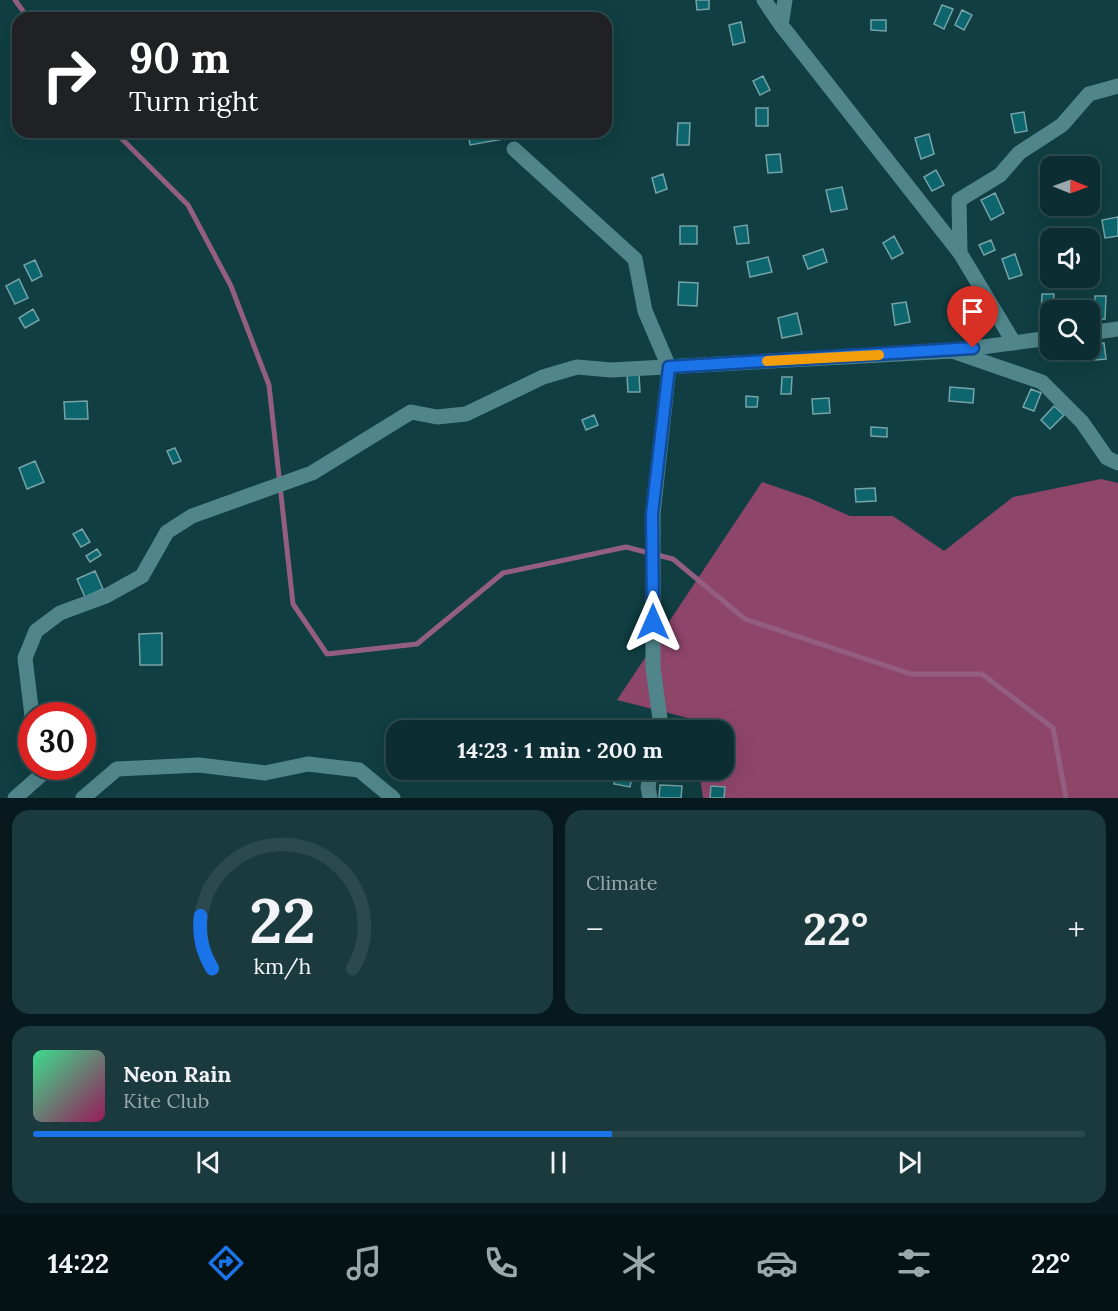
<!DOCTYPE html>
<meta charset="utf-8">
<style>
body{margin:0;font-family:Lora,serif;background:#1a3a3e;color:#f1f3f6;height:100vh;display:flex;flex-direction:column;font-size:22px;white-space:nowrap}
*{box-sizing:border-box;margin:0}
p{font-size:20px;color:#9aa8ac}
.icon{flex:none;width:33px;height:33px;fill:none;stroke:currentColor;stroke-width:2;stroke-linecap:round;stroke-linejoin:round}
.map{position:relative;height:798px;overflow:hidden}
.side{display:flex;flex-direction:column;gap:12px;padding:12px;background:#07191c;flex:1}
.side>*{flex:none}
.top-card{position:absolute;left:12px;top:12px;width:600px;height:126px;border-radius:18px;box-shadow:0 6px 24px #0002,0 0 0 2px #2c4a4d;background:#202124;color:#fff;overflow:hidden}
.needle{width:39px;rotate:91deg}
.controls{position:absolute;left:1040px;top:156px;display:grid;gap:12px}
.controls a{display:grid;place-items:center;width:60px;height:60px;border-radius:12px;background:#0c2e32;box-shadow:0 6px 24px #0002,0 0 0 2px #2c4a4d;font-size:30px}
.speed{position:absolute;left:18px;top:702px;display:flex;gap:12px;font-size:30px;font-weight:700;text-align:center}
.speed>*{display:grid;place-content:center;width:78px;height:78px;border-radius:50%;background:#0c2e32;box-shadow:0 6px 24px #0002,0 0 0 2px #2c4a4d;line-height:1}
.speed .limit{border:9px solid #d22;background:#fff;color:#111}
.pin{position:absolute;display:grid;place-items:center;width:51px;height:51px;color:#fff;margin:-62px -26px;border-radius:50% 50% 50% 0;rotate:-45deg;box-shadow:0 0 6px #0007}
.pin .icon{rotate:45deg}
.me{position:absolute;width:66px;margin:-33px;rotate:0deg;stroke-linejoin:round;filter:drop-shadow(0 0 4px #0008)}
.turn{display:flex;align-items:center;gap:21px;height:126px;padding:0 18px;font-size:27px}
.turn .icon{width:78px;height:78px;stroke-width:2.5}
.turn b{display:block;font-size:42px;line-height:51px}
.big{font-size:45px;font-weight:800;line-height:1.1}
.side .tile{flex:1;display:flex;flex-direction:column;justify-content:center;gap:9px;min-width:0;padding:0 21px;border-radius:18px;background:#1a3a3e}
.side .dial{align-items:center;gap:0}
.dial svg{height:156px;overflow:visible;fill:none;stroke:#2c4a4d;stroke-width:7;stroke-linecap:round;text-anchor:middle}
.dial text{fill:#f1f3f6;stroke:none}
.song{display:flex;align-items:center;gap:18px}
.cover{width:72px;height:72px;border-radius:9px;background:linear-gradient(135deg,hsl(150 70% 55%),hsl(330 70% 35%))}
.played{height:6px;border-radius:3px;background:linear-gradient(90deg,#1a73e8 55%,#2c4a4d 55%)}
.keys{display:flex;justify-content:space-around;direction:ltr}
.heat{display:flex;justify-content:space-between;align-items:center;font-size:33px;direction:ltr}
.side .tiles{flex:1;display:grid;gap:12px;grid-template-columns:1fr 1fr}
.tile:last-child{grid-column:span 2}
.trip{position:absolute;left:386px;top:720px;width:348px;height:60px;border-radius:18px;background:#0c2e32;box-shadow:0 6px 24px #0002,0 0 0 2px #2c4a4d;font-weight:800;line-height:60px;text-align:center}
.tabs{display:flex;height:96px;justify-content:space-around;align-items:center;background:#051214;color:#9aa8ac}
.tabs .icon{width:42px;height:42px}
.tabs .selected{color:#1a73e8}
.tabs b{font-size:27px;color:#f1f3f6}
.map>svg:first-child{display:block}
.green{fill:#8e456a}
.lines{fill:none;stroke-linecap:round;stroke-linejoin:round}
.stream{stroke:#935e80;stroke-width:5}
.building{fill:#0d666d;stroke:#76a3a7;stroke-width:1.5}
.minor{stroke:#50868b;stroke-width:15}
.route-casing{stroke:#114b97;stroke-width:15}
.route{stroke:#1a73e8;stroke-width:10}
.slow{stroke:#f59e0b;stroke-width:10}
</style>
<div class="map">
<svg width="1118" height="798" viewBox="0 0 1118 798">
<rect width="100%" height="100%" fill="#103e42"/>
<path class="green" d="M1101,479l17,4v315h-415l-4,-28h24v-40h-29l-2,-11 -75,-19 145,-218 47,16 41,18h43l51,35 69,-54z"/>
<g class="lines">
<path class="stream" d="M15,0l13,18
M115,132l73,73 43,81 38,99 24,219 34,50 90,-10 86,-71 123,-26 47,12 72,60 166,55h71l71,54 13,70"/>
</g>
<path class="building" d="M696,0h13v9l-12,1z
M942,5l11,4 -9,20 -10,-5z
M962,10l10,5 -8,15 -9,-5z
M871,20h15v11l-15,-1z
M741,22l4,20 -12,3 -4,-20z
M763,76l7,14 -10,5 -7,-14z
M756,108h12v18h-12z
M1024,112l3,19 -12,2 -4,-19z
M678,123h12l-1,22h-12z
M468,132h35l1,7 -34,6z
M929,134l5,20 -13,5 -6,-21z
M780,154l2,18 -14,1 -2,-18z
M936,170l8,15 -12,6 -8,-14z
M663,174l4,15 -11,4 -4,-15z
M842,187l5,22 -16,3 -5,-22z
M995,193l9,20 -13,7 -10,-20z
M1118,217v19l-13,2 -3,-18z
M747,225l2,18 -12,1 -3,-17z
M680,226h17v18h-17z
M894,236l9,17 -11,6 -9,-16z
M991,240l4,10 -11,5 -5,-10z
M823,249l4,13 -19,7 -5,-13z
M1015,254l7,21 -13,4 -7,-20z
M768,257l4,15 -22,5 -3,-15z
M35,260l7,16 -10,5 -8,-16z
M19,279l9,19 -13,6 -9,-18z
M679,282l19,1 -1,23 -19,-1z
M1042,294h12l-1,16h-3v5h-9z
M1095,296h11l-1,23h-10z
M906,302l4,20 -15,3 -3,-21z
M33,309l6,11 -14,8 -6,-10z
M797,313l5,21 -20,4 -4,-20z
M1104,343l2,16 -11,1 -2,-15z
M639,374l1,18h-12l-1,-17z
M782,377h10l-1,17h-10z
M950,387l24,2 -1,14 -24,-2z
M1031,389l10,4 -7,18 -11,-4z
M746,396l12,1 -1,10h-11z
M829,398l1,15 -17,1 -1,-15z
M87,401l1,18h-23l-1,-17z
M1054,406l10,9 -14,14 -9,-9z
M594,415l4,10 -12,5 -4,-10z
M871,427l16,1v9l-16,-1z
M175,448l6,13 -8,3 -6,-13z
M35,461l9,21 -17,7 -8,-21z
M875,488l1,13 -20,1 -1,-13z
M82,529l8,13 -9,5 -8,-13z
M97,549l4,6 -11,7 -4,-6z
M95,571l8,18 -18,8 -8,-18z
M162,633v32h-22l-1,-31z
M617,770l16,2 -3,15 -16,-3z
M660,785l22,1 -1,12h-22z
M711,786l14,1 -1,11h-14z"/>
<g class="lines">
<path class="minor" d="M764,0l17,25 179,228 54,90
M781,25l4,-25
M514,149l121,110 10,52 24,56 -16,147v154l7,51 -2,11
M960,253l-1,-53 41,-25 19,-22 43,-28 27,-31 29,-8
M1089,333l29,-4
M955,352l87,30 40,40 25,36 11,5
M32,716l-7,-58 11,-27 24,-18 46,-17 36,-20 25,-44 25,-16 120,-43 99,-61 26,5 29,-3 77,-37 34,-10 34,3 341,-19 98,-13
M15,798l34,-30v-2
M83,798l34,-29 82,-4 66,8 43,-9 51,6 34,28
M650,798l-2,-11 3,-17"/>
</g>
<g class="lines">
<defs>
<path id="route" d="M653,622l-1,-108 17,-147 304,-19"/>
</defs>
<use href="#route" class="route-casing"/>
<use href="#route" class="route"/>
<path class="slow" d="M767,361l112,-6"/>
</g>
</svg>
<div class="controls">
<a><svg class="needle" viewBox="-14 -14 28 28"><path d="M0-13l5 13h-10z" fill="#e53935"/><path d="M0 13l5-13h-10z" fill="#9aa8ac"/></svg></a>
<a><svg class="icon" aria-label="sound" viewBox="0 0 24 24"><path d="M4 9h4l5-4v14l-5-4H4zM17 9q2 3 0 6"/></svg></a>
<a><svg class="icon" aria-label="search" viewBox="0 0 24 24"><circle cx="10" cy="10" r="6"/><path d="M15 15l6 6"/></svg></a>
</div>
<div class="speed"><div class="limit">30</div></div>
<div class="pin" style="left:973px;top:348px;background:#d93025"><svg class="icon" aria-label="arrive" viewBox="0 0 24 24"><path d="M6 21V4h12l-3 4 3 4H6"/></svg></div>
<svg class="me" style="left:653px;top:622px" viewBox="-20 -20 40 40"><path d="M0-17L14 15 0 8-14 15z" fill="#1a73e8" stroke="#fff" stroke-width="4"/></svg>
<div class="trip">14:23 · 1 min · 200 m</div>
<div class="top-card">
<div class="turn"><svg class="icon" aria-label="right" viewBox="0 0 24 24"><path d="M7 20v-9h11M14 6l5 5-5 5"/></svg><div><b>90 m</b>Turn right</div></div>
</div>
</div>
<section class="side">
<div class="tiles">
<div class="tile dial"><svg viewBox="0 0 100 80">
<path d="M14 69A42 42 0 1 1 86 69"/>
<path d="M14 69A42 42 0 0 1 8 42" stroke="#1a73e8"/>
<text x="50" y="56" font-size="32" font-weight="700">22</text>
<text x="50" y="72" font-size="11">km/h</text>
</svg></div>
<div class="tile"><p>Climate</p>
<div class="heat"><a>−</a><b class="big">22°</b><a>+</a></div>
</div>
<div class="tile">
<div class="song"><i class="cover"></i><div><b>Neon Rain</b><p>Kite Club</p></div></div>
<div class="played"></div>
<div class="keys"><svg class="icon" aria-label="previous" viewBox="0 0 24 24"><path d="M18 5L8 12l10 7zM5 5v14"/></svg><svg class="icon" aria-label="pause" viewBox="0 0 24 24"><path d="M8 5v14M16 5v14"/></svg><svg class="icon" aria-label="next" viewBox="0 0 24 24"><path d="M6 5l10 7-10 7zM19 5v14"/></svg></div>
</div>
</div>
</section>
<nav class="tabs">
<b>14:22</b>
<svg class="icon selected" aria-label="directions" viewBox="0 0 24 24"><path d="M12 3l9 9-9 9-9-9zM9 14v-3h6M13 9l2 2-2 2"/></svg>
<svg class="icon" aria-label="music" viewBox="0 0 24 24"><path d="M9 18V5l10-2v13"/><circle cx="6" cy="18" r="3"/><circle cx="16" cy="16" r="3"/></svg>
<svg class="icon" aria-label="phone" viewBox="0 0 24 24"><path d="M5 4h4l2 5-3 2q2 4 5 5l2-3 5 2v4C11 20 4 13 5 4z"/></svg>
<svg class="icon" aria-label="climate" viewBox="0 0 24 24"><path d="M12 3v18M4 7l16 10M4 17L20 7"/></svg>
<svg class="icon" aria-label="car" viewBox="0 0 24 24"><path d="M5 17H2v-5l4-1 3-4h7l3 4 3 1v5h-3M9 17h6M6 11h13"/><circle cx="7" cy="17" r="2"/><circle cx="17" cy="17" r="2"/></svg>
<svg class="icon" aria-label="filters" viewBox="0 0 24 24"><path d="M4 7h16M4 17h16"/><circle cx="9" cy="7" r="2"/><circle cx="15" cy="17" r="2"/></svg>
<b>22°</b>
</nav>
